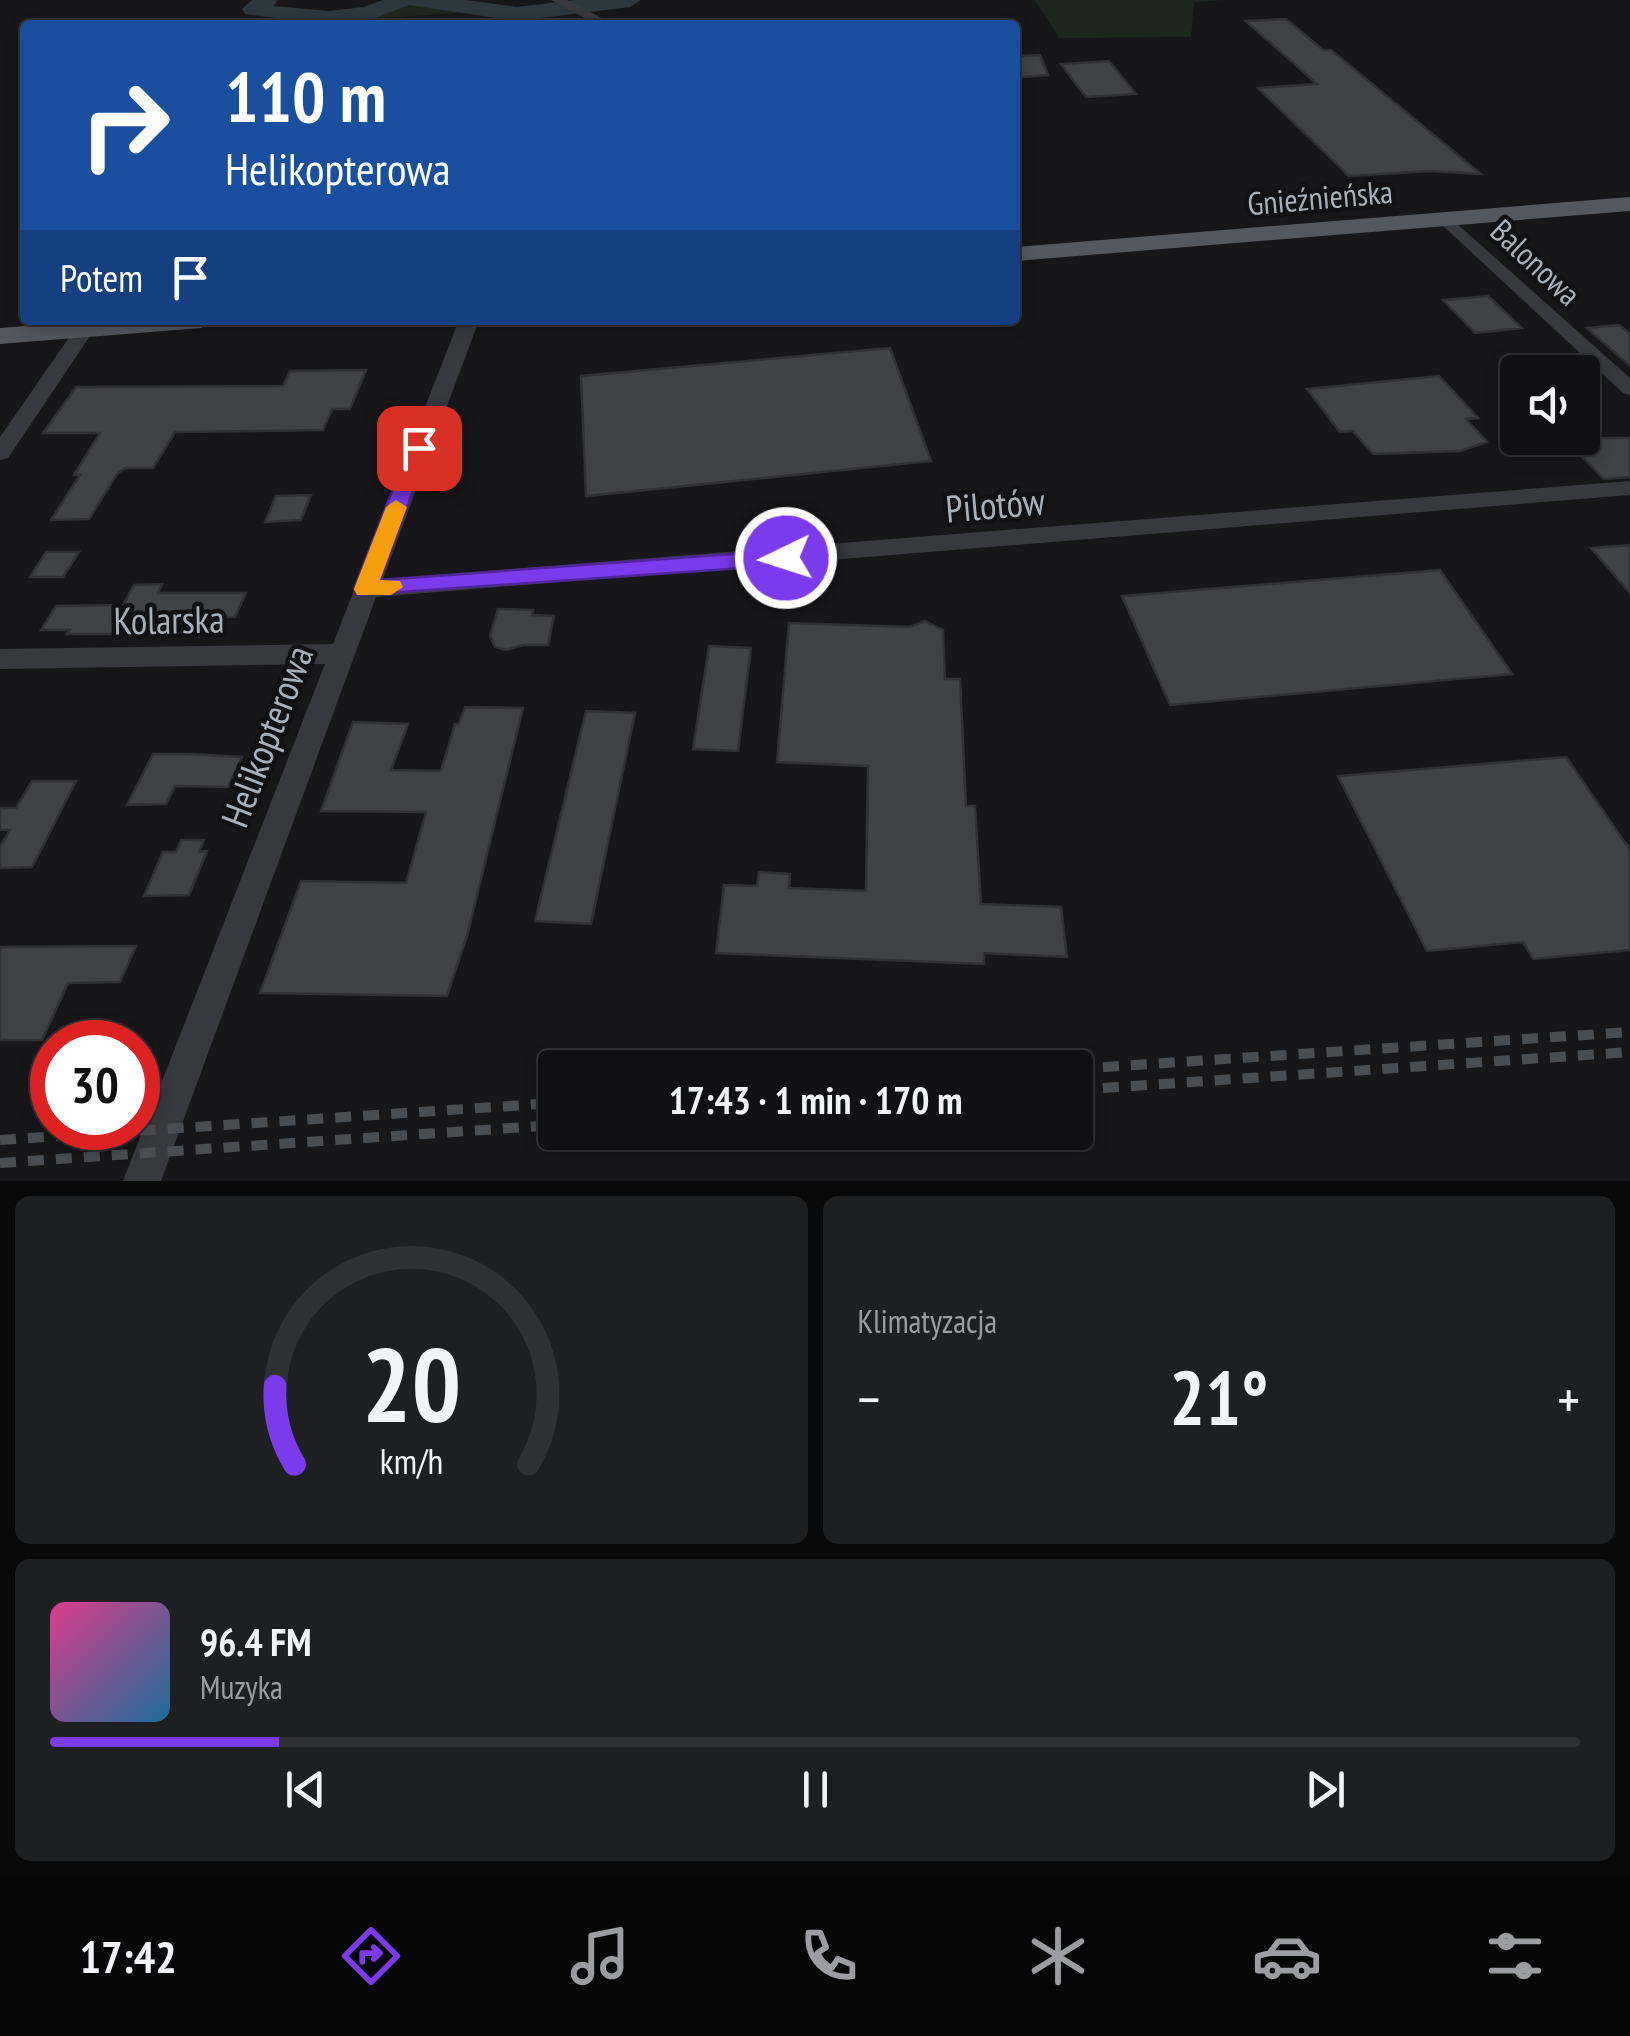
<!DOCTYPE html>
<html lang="pl">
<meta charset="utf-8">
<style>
body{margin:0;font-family:"PT Sans Narrow",sans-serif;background:#1e1f21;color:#f1f3f6;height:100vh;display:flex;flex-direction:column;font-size:38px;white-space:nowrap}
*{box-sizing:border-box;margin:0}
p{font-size:32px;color:#9c9da0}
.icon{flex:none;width:55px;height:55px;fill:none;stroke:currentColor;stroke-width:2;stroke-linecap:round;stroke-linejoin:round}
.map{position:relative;height:1181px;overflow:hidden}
.drawer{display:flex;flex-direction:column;gap:15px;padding:15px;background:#09090a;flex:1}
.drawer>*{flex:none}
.banner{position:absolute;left:20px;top:20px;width:1000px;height:305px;border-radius:10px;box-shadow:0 5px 15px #0003,0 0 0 2px #303133;background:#1a4fa0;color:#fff;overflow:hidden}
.buttons{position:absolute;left:1500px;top:355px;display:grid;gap:20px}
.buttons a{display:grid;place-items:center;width:100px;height:100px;border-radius:10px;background:#111113;box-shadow:0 5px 15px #0003,0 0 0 2px #303133;font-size:50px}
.speed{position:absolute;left:30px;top:1020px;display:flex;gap:20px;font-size:50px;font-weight:700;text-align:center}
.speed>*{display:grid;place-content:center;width:130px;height:130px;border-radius:50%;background:#111113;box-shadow:0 5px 15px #0003,0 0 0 2px #303133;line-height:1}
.speed .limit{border:15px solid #d22;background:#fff;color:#111}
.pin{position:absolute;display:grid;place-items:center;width:85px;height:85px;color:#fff;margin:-42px;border-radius:20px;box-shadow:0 5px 15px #0006}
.me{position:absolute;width:110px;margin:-55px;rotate:266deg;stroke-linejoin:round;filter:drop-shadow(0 0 8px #0008)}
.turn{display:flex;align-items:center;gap:35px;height:210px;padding:0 40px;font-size:45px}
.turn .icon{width:130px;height:130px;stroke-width:2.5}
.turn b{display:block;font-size:70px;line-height:85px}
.then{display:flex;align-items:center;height:95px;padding:0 40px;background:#0003;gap:20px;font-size:38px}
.big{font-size:75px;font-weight:700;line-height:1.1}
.drawer .card{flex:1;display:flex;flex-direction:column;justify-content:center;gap:15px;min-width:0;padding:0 35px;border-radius:15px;background:#1e1f21}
.drawer .dial{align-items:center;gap:0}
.dial svg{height:260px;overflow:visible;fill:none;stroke:#303133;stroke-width:7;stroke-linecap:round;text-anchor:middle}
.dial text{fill:#f1f3f6;stroke:none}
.song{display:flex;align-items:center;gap:30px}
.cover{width:120px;height:120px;border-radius:15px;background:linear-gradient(135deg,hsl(330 70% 55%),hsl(200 70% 35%))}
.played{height:10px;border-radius:5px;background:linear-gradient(90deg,#7c3aed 15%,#303133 15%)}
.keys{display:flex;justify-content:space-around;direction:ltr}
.heat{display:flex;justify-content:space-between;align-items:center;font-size:55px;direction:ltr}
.drawer .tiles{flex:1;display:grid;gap:15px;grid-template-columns:1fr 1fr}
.card:last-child{grid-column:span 2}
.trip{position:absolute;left:538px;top:1050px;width:555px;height:100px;border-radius:10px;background:#111113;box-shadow:0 5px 15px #0003,0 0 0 2px #303133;font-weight:700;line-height:100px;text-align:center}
.menu{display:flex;height:160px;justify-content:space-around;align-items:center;background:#070708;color:#9c9da0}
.menu .icon{width:70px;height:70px}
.menu .on{color:#7c3aed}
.menu b{font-size:45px;color:#f1f3f6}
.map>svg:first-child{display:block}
.green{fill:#1e271e}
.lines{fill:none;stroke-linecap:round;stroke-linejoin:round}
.river{fill:#2c383e;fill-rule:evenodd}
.building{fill:#414246;stroke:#313135;stroke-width:2.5}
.minor{fill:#37393e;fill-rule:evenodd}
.major{fill:#53575e;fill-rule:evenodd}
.rail{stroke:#4a4e53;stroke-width:10;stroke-dasharray:16 12;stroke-linecap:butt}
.route{fill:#7c3aed;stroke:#51269a;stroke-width:2.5}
.slow{fill:#f59e0b}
.labels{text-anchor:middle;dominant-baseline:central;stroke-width:9;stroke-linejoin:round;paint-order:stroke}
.far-street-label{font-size:32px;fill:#a8b0ba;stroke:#121214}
.street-label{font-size:38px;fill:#a8b0ba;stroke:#121214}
</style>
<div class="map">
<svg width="1630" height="1181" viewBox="0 0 1630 1181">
<rect width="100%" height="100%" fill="#171719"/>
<path class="green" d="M260,0h17l-8,6 6,4 47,5 49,-7 16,-8h72l-5,8 4,5 -154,10 -58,-12v-4z
M1035,0h190l-31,2 -3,35 -132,1z"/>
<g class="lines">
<path class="river" d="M252,0h26l-5,6 56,5 35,-4 19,-7h83l51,7 58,-7h66l-11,7 -113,14 -108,-16 -42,16 -38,4 -84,-11 -3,-5z"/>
</g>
<path class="building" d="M1286,19l37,31h8l150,124 -51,-3 -81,5 -91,-88 59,-4 -71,-63z
M1040,55l8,20 -26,2 -7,-10v-11z
M1109,61l27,33 -50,3 -25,-33z
M1488,296l34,32 -47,5 -32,-33z
M1619,325l11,9v32l-43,-38z
M890,348l41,113 -345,35 -5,-120z
M366,370l-16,39h-18l-9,21 -148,2 -22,36h-28l-8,6 -28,45 -38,1 29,-45h-6l26,-42h-57l33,-46 207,-1 7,-15z
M1439,376l39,42 -12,1 21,23 -27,9 -87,3 -20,-23 -13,1 -33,-43z
M1563,438h67v39l-26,2z
M311,495l-10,25 -36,2 11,-26z
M1630,545v48l-39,-45z
M46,552h33l-16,25h-33z
M1440,570l72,104 -342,31 -48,-109z
M162,584l-4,9h88l-11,24h-61l-9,17h-98l3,-4h-29l15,-24 67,-1 11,-20z
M498,609l35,1 -1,5 22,1 -6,29h-25l-17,5 -11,-3 -5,-11z
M925,621l18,9 2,49h15l6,127h9l6,98 80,3 6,50 -83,-4v11l-268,-11 8,-68 33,1 2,-14 31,2 -1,14 77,3 2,-125 -91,-4 12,-139 121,4z
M709,646l42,2 -13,103 -45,-2z
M465,707l58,1 -56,228 -20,60 -187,-3 41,-112 105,2 20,-71 -105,-1 32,-89 55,2 -17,46 50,1 14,-47h4z
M586,711l49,2 -44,211 -56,-3z
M153,754h36l53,3 -14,30 -53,-1 -9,18 -39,1z
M1566,757l64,93v100l-97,9 -10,-17 -96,9 -89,-175z
M32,781h44l-44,86 -32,1v-21l10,-17h-10v-22h16z
M181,840h23l-5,12 8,-1 -18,44 -45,1 19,-44h13z
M136,946l-16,36 -52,1 -26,57h-42v-93z"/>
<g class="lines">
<path class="minor" d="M551,0h16l48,25h-17z
M1446,214l184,164v17l-7,-2 -183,-170v-8z
M459,320h20l-96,259 1247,-98v14l-1254,102 -215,584h-38l202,-517 -325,5v-20l333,-5z
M84,324l10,6 -86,128 -8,2v-23l77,-111z"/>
<path class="major" d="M1630,197v14l-615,50v-14z
M106,320h108l-13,8 -201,16v-16z"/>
<path class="rail" d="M1075,1069l555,-37
M1075,1090l555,-38
M0,1140l555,-37
M0,1163l555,-38"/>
</g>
<path class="route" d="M419,442l10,6 -49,132 406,-30 11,8 -11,7 -429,30 -3,-6 55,-141z"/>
<path class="slow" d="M396,500l11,7 -27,73 20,1 3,6 -12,8h-34l-3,-6 32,-82z"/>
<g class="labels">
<g class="far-street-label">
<text transform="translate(1320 197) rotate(-5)">Gnieźnieńska</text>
<text transform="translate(1536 262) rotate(43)">Balonowa</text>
</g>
<g class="street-label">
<text transform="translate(995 504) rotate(-5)">Pilotów</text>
<text transform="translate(169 619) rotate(-1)">Kolarska</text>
<text transform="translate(266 736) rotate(-69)">Helikopterowa</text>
</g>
</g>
</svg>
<div class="buttons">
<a><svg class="icon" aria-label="sound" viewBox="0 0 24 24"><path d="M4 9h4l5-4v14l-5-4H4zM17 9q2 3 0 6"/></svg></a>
</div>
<div class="speed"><div class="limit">30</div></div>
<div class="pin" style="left:419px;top:448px;background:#d93025"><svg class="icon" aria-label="arrive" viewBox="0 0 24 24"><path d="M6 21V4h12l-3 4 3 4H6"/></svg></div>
<svg class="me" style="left:786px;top:558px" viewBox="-20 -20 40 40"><circle r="17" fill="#7c3aed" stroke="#fff" stroke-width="3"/><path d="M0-11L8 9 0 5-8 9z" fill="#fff"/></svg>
<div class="trip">17:43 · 1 min · 170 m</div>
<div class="banner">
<div class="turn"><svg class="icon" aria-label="right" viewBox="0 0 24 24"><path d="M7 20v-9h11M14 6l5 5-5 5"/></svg><div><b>110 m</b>Helikopterowa</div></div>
<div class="then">Potem<svg class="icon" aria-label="arrive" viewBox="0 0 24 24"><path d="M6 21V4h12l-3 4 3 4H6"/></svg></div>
</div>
</div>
<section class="drawer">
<div class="tiles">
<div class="card dial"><svg viewBox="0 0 100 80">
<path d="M14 69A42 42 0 1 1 86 69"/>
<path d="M14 69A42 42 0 0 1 8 45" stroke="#7c3aed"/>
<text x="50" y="56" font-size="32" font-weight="700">20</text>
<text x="50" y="72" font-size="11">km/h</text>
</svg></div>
<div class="card"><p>Klimatyzacja</p>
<div class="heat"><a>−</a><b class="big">21°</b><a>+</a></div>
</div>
<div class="card">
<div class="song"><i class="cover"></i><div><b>96.4 FM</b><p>Muzyka</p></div></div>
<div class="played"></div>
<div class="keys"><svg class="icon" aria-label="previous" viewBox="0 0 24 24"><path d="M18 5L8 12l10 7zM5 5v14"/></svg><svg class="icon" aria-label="pause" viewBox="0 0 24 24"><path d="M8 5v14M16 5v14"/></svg><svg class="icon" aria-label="next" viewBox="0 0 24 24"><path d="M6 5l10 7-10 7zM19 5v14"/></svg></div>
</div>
</div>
</section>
<nav class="menu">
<b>17:42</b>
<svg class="icon on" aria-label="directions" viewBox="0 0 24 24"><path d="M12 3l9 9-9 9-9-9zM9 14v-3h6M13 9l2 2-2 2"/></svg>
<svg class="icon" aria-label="music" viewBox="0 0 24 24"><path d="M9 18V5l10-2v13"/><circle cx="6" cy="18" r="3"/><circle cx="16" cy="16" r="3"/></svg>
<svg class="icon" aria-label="phone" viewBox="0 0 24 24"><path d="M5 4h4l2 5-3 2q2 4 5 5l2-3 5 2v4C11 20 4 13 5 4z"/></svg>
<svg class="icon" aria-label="climate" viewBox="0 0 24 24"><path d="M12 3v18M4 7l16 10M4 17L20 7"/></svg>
<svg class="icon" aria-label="car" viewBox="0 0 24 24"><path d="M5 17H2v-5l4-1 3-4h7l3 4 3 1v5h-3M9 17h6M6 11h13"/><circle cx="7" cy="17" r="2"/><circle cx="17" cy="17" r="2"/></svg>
<svg class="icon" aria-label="filters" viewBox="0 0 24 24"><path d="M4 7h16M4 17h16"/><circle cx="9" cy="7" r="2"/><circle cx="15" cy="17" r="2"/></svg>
</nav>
